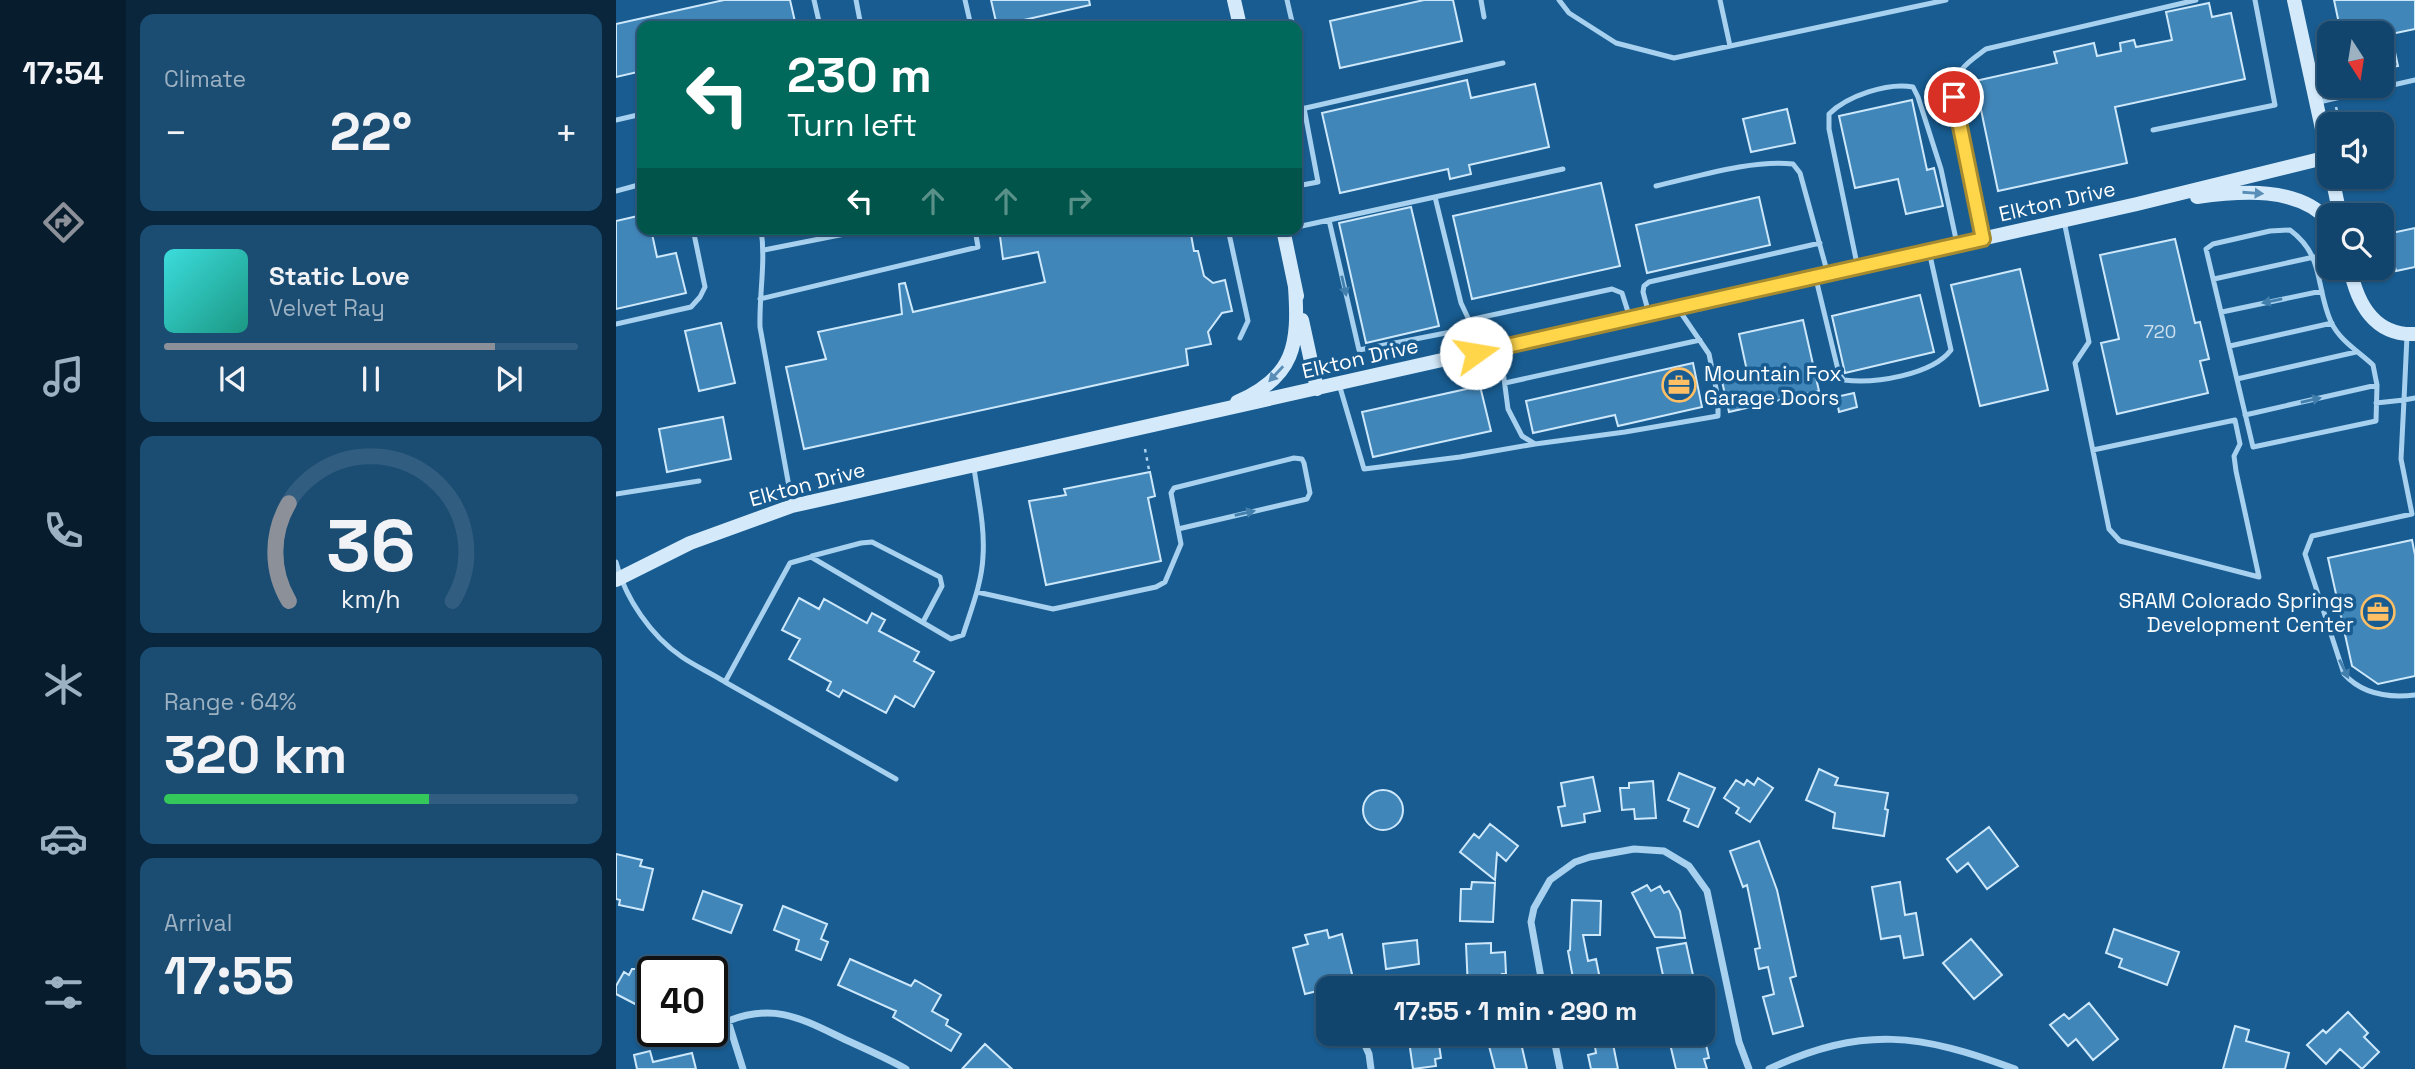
<!DOCTYPE html>
<meta charset="utf-8">
<style>
body{margin:0;font-family:"Space Grotesk",sans-serif;background:#1b4c72;color:#f1f3f6;height:100vh;display:flex;flex-direction:column;font-size:26px;white-space:nowrap}
*{box-sizing:border-box;margin:0}
p{font-size:23px;color:#9cb1c2}
.icon{flex:none;width:38px;height:38px;fill:none;stroke:currentColor;stroke-width:2;stroke-linecap:round;stroke-linejoin:round}
.map{position:relative;flex:1;overflow:hidden}
.sheet{display:flex;flex-direction:column;gap:14px;padding:14px;background:#0a263c;width:490px}
.sheet>*{flex:none}
.top-card{position:absolute;left:21px;top:21px;width:665px;height:214px;border-radius:14px;box-shadow:0 2px 5px #0004,0 0 0 2px #315d80;background:#00695c;color:#fff;overflow:hidden}
.needle{width:46px;rotate:168deg}
.fabs{position:absolute;left:1701px;top:21px;display:grid;gap:14px}
.fabs a{display:grid;place-items:center;width:77px;height:77px;border-radius:14px;background:#12456d;box-shadow:0 2px 5px #0004,0 0 0 2px #315d80;font-size:35px}
.speed{position:absolute;left:21px;top:956px;display:flex;gap:14px;font-size:35px;font-weight:700;text-align:center}
.speed>*{display:grid;place-content:center;width:91px;height:91px;border-radius:50%;background:#12456d;box-shadow:0 2px 5px #0004,0 0 0 2px #315d80;line-height:1}
.speed .limit{border:4px solid #111;border-radius:10px;background:#fff;color:#111}
.pin{position:absolute;display:grid;place-items:center;width:60px;height:60px;color:#fff;margin:-30px;border:4px solid #fff;border-radius:50%;box-shadow:0 2px 7px #0007}
.me{position:absolute;width:77px;margin:-38px;rotate:77deg;stroke-linejoin:round;filter:drop-shadow(0 0 5px #0008)}
.turn{display:flex;align-items:center;gap:24px;height:147px;padding:0 35px;font-size:32px}
.turn .icon{width:91px;height:91px;stroke-width:2.5}
.turn b{display:block;font-size:49px;line-height:60px}
.lanes{display:flex;align-items:center;height:66px;padding:0 35px;background:#0003;justify-content:center;gap:35px;direction:ltr}
.lanes .off{opacity:.35}
.big{font-size:52px;font-weight:800;line-height:1.1}
.sheet .tile{flex:1;display:flex;flex-direction:column;justify-content:center;gap:10px;min-width:0;padding:0 24px;border-radius:14px;background:#1b4c72}
.sheet .dial{align-items:center;gap:0}
.dial svg{height:182px;overflow:visible;fill:none;stroke:#315d80;stroke-width:7;stroke-linecap:round;text-anchor:middle}
.dial text{fill:#f1f3f6;stroke:none}
.song{display:flex;align-items:center;gap:21px}
.cover{width:84px;height:84px;border-radius:10px;background:linear-gradient(135deg,hsl(180 70% 55%),hsl(170 70% 35%))}
.played{height:7px;border-radius:4px;background:linear-gradient(90deg,#8c9099 80%,#315d80 80%)}
.keys{display:flex;justify-content:space-around;direction:ltr}
.heat{display:flex;justify-content:space-between;align-items:center;font-size:38px;direction:ltr}
.charge{height:10px;border-radius:5px;background:linear-gradient(90deg,#34c759 64%,#315d80 0)}
.trip{position:absolute;left:700px;top:976px;width:399px;height:70px;border-radius:14px;background:#12456d;box-shadow:0 2px 5px #0004,0 0 0 2px #315d80;font-weight:800;line-height:70px;text-align:center}
main{display:flex;flex:1;min-height:0}
.tab-bar{display:flex;flex-direction:column;width:126px;justify-content:space-around;align-items:center;background:#071c2c;color:#9cb1c2}
.tab-bar .icon{width:49px;height:49px}
.tab-bar .selected{color:#8c9099}
.tab-bar b{font-size:32px;color:#f1f3f6}
.map>svg:first-child{display:block}
.building{fill:#4186b9;stroke:#cde8fb;stroke-width:2}
.lines{fill:none;stroke-linecap:round;stroke-linejoin:round}
.path{stroke:#a7d1ef;stroke-width:2.5;stroke-dasharray:3.5 5;stroke-linecap:butt}
.lane{stroke:#a7d1ef;stroke-width:5}
.street{stroke:#a7d1ef;stroke-width:7}
.secondary{stroke:#d4eafb;stroke-width:14}
.oneway{fill:#5a8eb6}
.oneway2{fill:#437fad}
.route-casing{stroke:#a68a30;stroke-width:18}
.route{stroke:#ffd54a;stroke-width:12}
.labels{text-anchor:middle;dominant-baseline:central;stroke-width:7;stroke-linejoin:round;paint-order:stroke}
.number-label{font-size:18px;fill:#d0e1ee}
.street-label{font-size:21px;fill:#fff;stroke:#185c91}
.poi-label{font-size:21px;fill:#fff;stroke:#185c91;text-anchor:start}
</style>
<main>
<nav class="tab-bar">
<b>17:54</b>
<svg class="icon selected" aria-label="directions" viewBox="0 0 24 24"><path d="M12 3l9 9-9 9-9-9zM9 14v-3h6M13 9l2 2-2 2"/></svg>
<svg class="icon" aria-label="music" viewBox="0 0 24 24"><path d="M9 18V5l10-2v13"/><circle cx="6" cy="18" r="3"/><circle cx="16" cy="16" r="3"/></svg>
<svg class="icon" aria-label="phone" viewBox="0 0 24 24"><path d="M5 4h4l2 5-3 2q2 4 5 5l2-3 5 2v4C11 20 4 13 5 4z"/></svg>
<svg class="icon" aria-label="climate" viewBox="0 0 24 24"><path d="M12 3v18M4 7l16 10M4 17L20 7"/></svg>
<svg class="icon" aria-label="car" viewBox="0 0 24 24"><path d="M5 17H2v-5l4-1 3-4h7l3 4 3 1v5h-3M9 17h6M6 11h13"/><circle cx="7" cy="17" r="2"/><circle cx="17" cy="17" r="2"/></svg>
<svg class="icon" aria-label="filters" viewBox="0 0 24 24"><path d="M4 7h16M4 17h16"/><circle cx="9" cy="7" r="2"/><circle cx="15" cy="17" r="2"/></svg>
</nav>
<section class="sheet">
<div class="tile"><p>Climate</p>
<div class="heat"><a>−</a><b class="big">22°</b><a>+</a></div>
</div>
<div class="tile">
<div class="song"><i class="cover"></i><div><b>Static Love</b><p>Velvet Ray</p></div></div>
<div class="played"></div>
<div class="keys"><svg class="icon" aria-label="previous" viewBox="0 0 24 24"><path d="M18 5L8 12l10 7zM5 5v14"/></svg><svg class="icon" aria-label="pause" viewBox="0 0 24 24"><path d="M8 5v14M16 5v14"/></svg><svg class="icon" aria-label="next" viewBox="0 0 24 24"><path d="M6 5l10 7-10 7zM19 5v14"/></svg></div>
</div>
<div class="tile dial"><svg viewBox="0 0 100 80">
<path d="M14 69A42 42 0 1 1 86 69"/>
<path d="M14 69A42 42 0 0 1 14 26" stroke="#8c9099"/>
<text x="50" y="56" font-size="32" font-weight="700">36</text>
<text x="50" y="72" font-size="11">km/h</text>
</svg></div>
<div class="tile"><p>Range · 64%</p><b class="big">320 km</b><div class="charge"></div></div>
<div class="tile"><p>Arrival</p><b class="big">17:55</b></div>
</section>
<div class="map">
<svg width="1799" height="1069" viewBox="0 0 1799 1069">
<rect width="100%" height="100%" fill="#185c91"/>
<path class="building" d="M108,0h66l6,26h-154v45l-26,6v-53z
M375,0h98l1,5 -93,21z
M808,0h29l9,41 -122,27 -10,-47z
M1718,0h81v29l-24,5 7,32 -16,3v-36h-41z
M1593,3l3,14 19,-4 14,66 -130,28 12,56 -129,28 -23,-110 82,-18 -3,-11 40,-9 3,13 24,-5 -1,-8 14,-3 2,7 36,-7 -6,-28z
M851,80l4,18 64,-14 14,63 -80,18 2,9 -21,5 -2,-10 -108,24 -18,-80z
M1296,100l15,70 7,-2 9,38 -37,8 -8,-35 -43,9 -16,-72z
M1171,109l8,34 -44,9 -8,-33z
M985,183l19,83 -148,33 -19,-83z
M1143,197l11,48 -123,28 -11,-48z
M795,207l28,119 -73,17 -27,-120z
M26,215v14h9l6,28 19,-4 10,40 -70,16v-88z
M1799,228v39l-19,4 -9,-37z
M383,229h161l1,4 29,-4 4,22h4l6,25 9,7 12,-3 7,31 -10,2 -14,19 3,12 -25,5 2,16 -384,84 -18,-82 40,-8 -8,-27 84,-18 -3,-30 6,-1 8,29 132,-30 -7,-30 -35,7z
M1559,239l20,84 5,-1 9,37 -9,2 8,32 -91,21 -16,-71 18,-4 -19,-84z
M1404,269l28,121 -68,16 -29,-121z
M1304,295l14,57 -89,21 -13,-57z
M1187,320l16,71 -90,21 -8,-35 26,-6 -8,-37z
M105,323l14,60 -36,8 -14,-60z
M1077,363l9,44 -84,19 -3,-11 -82,18 -7,-32z
M864,386l11,45 -118,26 -11,-45z
M1238,393l3,14 -18,5 -3,-15z
M107,417l8,42 -64,13 -8,-43z
M534,472l5,24 -7,2 13,63 -115,24 -17,-84 37,-6 -2,-6z
M1796,540l3,15v121l-37,8 -26,-18 -24,-108z
M183,598l20,11 5,-10 43,24 5,-10 13,7 -6,11 40,21 -5,9 20,11 -20,35 -19,-11 -9,17 -43,-23 -4,7 -12,-7 4,-8 -42,-23 11,-20 -18,-9z
M1203,769l19,9 -3,7 53,8 -3,16 3,1 -4,26 -51,-8 2,-15 -29,-13z
M1063,773l36,15 -17,39 -14,-6 5,-12 -21,-9z
M977,777l7,34 -16,3 1,8 -23,4 -4,-19 7,-1 -4,-23z
M1142,778l15,10 -23,34 -14,-9 3,-5 -15,-10 12,-18 8,5 3,-5 7,5z
M1037,781l3,37 -21,1 -1,-10 -12,1 -2,-22h9v-5z
M747 810a20 20 0 1 1 40 0a20 20 0 1 1-40 0Z
M874,824l28,22 -12,15 -9,-8 -2,27 -35,-28 14,-18 5,4z
M1373,827l29,39 -31,23 -19,-26 -11,9 -10,-13z
M1143,841l18,49 19,86 -6,2 13,48 -30,8 -10,-37 11,-3 -6,-27 -9,2 -4,-20 5,-1 -13,-63 -4,2 -13,-36z
M0,854l26,6 -2,6 13,3 -10,41 -24,-5 1,-5 -4,-1z
M856,882l23,1 -2,39 -33,-1 1,-32h10z
M1284,882l5,33 11,-2 7,42 -19,3 -4,-22 -19,3 -9,-52z
M1031,885l4,6 9,-5 4,7 5,-2 11,20 5,27 -30,-1 -23,-44z
M87,891l39,14 -11,28 -38,-14z
M956,900l29,1 -1,34h-17l5,26 8,-2 6,30h-27l-7,-38 2,-1z
M167,906l44,18 -6,15 7,3 -7,18 -25,-10 3,-10 -25,-10z
M1498,929l65,23 -12,33 -48,-18 3,-8 -16,-6z
M711,930l2,8 13,-4 12,48 -49,12 -12,-46 15,-4 -3,-9z
M1355,939l31,36 -28,24 -31,-36z
M801,940l2,24 -33,5 -3,-25z
M875,943v10l14,-1 1,22h-4l3,15h-37l-2,-45z
M1070,943l10,46h-30l-9,-41z
M234,959l61,27 4,-6 26,15 -9,16 16,9 -2,5 15,9 -10,17 -58,-34 3,-6 -58,-26z
M37,961v77l-10,1 -2,-32 -25,-13v-8l8,-14 5,3 3,-6h8v-7z
M1473,1003l29,36 -25,21 -17,-21 -8,7 -18,-21 14,-11 5,5z
M1732,1012l20,21 -4,4 15,15 -17,17 -22,-20 -14,15 -19,-19 16,-15 3,3z
M1619,1026l14,4 -3,11 43,12 -4,16h-62z
M792,1034h27v3h3l3,21 -6,1 1,7 -23,3z
M977,1034h18l7,35h-27l-3,-14 8,-2z
M1088,1036l5,22 -5,1 3,10h-31l-6,-25z
M904,1039l7,30h-32l-6,-23z
M369,1044l27,25h-50z
M34,1051l3,11 39,-9 4,16h-59l-3,-14z"/>
<g class="lines">
<path class="path" d="M1720,107l4,17
M529,449l4,21"/>
<path class="lane" d="M198,0l6,26
M240,0l5,26
M349,0l6,26
M671,0l6,26
M865,0l3,17
M943,0l10,13 47,30 58,15 272,-58
M1104,0l10,46
M681,43l4,20 -4,1
M1703,102l96,-22
M681,110l206,-47
M0,120l26,-6
M1537,130l122,-25 -20,-105
M681,186l21,-4 -14,-74
M1040,186c40,-9 97,-27 137,-22l7,9 27,98
M0,191l26,-7
M713,220l30,130 92,-18 18,-12 -8,-17 -26,-106
M1448,221l25,121 -14,21 34,166 11,12 139,36 -23,-106 -2,-15 6,-12 -5,-24 -142,30
M681,227l266,-58
M145,229c5,33 -2,65 -1,98l32,176
M612,229l20,92 -8,17
M1674,230c35,26 25,56 41,92 9,19 27,29 42,43l4,20 -1,36 -123,26 -47,-198 7,-5 57,-13z
M1366,237l-28,-140c4,-30 9,-31 32,-48l210,-49
M148,250l106,-21
M1241,264l-28,-135v-15c18,-18 59,-32 84,-27l5,10 23,72 16,75
M1200,279l23,95 5,6c30,4 88,-5 107,-30l-22,-99
M1598,279l100,-22
M144,299l218,-52 -3,-18
M1606,312l100,-21
M1033,314l-6,-22 1,-6 5,-4 171,-39
M0,324l75,-17 9,-10 5,-10 -12,-58
M1614,346l102,-23
M884,348l8,61 14,27 13,8 90,-12 93,-16v-18l-9,-44 -30,-44
M860,352l-7,-32 143,-31 10,4 7,22
M1621,379l119,-27
M889,383l195,-43
M723,384l25,85 96,-12 75,-13
M1799,398l-11,2 -3,59 11,55 -100,22 -7,18 39,120c18,20 45,24 71,21
M1760,403l28,-3 3,-64
M1629,415l132,-30
M0,494l83,-13
M196,556l49,-13 11,-1 68,35 2,9 -19,36
M0,562c9,36 35,74 66,95 13,9 29,16 43,25
M361,592l76,17 103,-22 9,-5 16,-38 -10,-51 3,-5 120,-30 8,1 2,4 6,30 -3,6 -129,30
M280,779l-171,-97 65,-119 21,-6 140,82 12,-4c8,-25 19,-52 20,-79 2,-29 -5,-59 -9,-88"/>
<path class="street" d="M927,989l-12,-67 3,-14 16,-28 25,-18 15,-5 44,-8 30,2 25,15 18,25 32,151 10,27
M744,1034l9,20 2,15
M937,1034l7,35
M127,1069l-15,-48c46,-18 72,-3 114,17 21,10 43,19 64,31
M1153,1069c94,-44 152,-35 246,0"/>
<path class="secondary" d="M618,0l6,26
M1678,0l35,161
M1716,177l8,38
M1581,197c43,-6 101,-11 132,24
M667,229l14,67
M1734,268c7,35 24,68 65,66
M686,320l15,69
M621,402c58,-25 62,-58 58,-115
M0,580l74,-37 102,-37 1345,-302 191,-47"/>
</g>
<defs><path id="oneway-solid" d="M-6-.8H1V-3.2L6.5 0L1 3.2V.8H-6Z" transform="scale(1.75)"/></defs>
<g class="oneway">
<use href="#oneway-solid" transform="translate(1637 193) rotate(4)"/>
<use href="#oneway-solid" transform="translate(660 374) rotate(133)"/>
</g>
<g class="oneway2">
<use href="#oneway-solid" transform="translate(728 286) rotate(77)"/>
<use href="#oneway-solid" transform="translate(1656 301) rotate(168)"/>
<use href="#oneway-solid" transform="translate(1695 400) rotate(-13)"/>
<use href="#oneway-solid" transform="translate(629 513) rotate(-13)"/>
<use href="#oneway-solid" transform="translate(1728 669) rotate(64)"/>
</g>
<g class="lines">
<defs>
<path id="route" d="M860,353l507,-114 -29,-142"/>
</defs>
<use href="#route" class="route-casing"/>
<use href="#route" class="route"/>
</g>
<defs>
<symbol id="office-ring" viewBox="-11 -11 22 22"><circle r="9.5" fill="#185c91" stroke="#ffbf65" stroke-width="1.5"/><path d="M-6-3h4V-5.5h4V-3h4V5H-6ZM-1-4.5V-3h2v-1.5ZM-6 0V1H6V0Z" fill="#ffbf65"/></symbol>
</defs>
<g fill-rule="evenodd">
<use href="#office-ring" x="1044" y="366" width="38" height="38"/>
<use href="#office-ring" x="1743" y="593" width="38" height="38"/>
</g>
<g class="labels">
<g class="number-label">
<text x="1544" y="331">720</text>
</g>
<g class="street-label">
<text transform="translate(1441 201) rotate(-13)">Elkton Drive</text>
<text transform="translate(744 358) rotate(-13)">Elkton Drive</text>
<text transform="translate(191 484) rotate(-15)">Elkton Drive</text>
</g>
<g class="poi-label">
<text x="1088" y="373">Mountain Fox<tspan x="1088" dy="24">Garage Doors</tspan></text>
<text x="1738" y="600" text-anchor="end">SRAM Colorado Springs<tspan x="1738" dy="24">Development Center</tspan></text>
</g>
</g>
</svg>
<div class="fabs">
<a><svg class="needle" viewBox="-14 -14 28 28"><path d="M0-13l5 13h-10z" fill="#e53935"/><path d="M0 13l5-13h-10z" fill="#9cb1c2"/></svg></a>
<a><svg class="icon" aria-label="sound" viewBox="0 0 24 24"><path d="M4 9h4l5-4v14l-5-4H4zM17 9q2 3 0 6"/></svg></a>
<a><svg class="icon" aria-label="search" viewBox="0 0 24 24"><circle cx="10" cy="10" r="6"/><path d="M15 15l6 6"/></svg></a>
</div>
<div class="speed"><div class="limit">40</div></div>
<div class="pin" style="left:1338px;top:97px;background:#d93025"><svg class="icon" aria-label="arrive" viewBox="0 0 24 24"><path d="M6 21V4h12l-3 4 3 4H6"/></svg></div>
<svg class="me" style="left:860px;top:353px" viewBox="-20 -20 40 40"><circle r="19" fill="#fff"/><path d="M0-13L10 11 0 6-10 11z" fill="#ffd54a"/></svg>
<div class="trip">17:55 · 1 min · 290 m</div>
<div class="top-card">
<div class="turn"><svg class="icon" aria-label="left" viewBox="0 0 24 24"><path d="M17 20v-9H6M10 6l-5 5 5 5"/></svg><div><b>230 m</b>Turn left</div></div>
<div class="lanes"><svg class="icon" aria-label="left" viewBox="0 0 24 24"><path d="M17 20v-9H6M10 6l-5 5 5 5"/></svg><svg class="icon off" aria-label="ahead" viewBox="0 0 24 24"><path d="M12 20V5M6 11l6-6 6 6"/></svg><svg class="icon off" aria-label="ahead" viewBox="0 0 24 24"><path d="M12 20V5M6 11l6-6 6 6"/></svg><svg class="icon off" aria-label="right" viewBox="0 0 24 24"><path d="M7 20v-9h11M14 6l5 5-5 5"/></svg></div>
</div>
</div>
</main>
